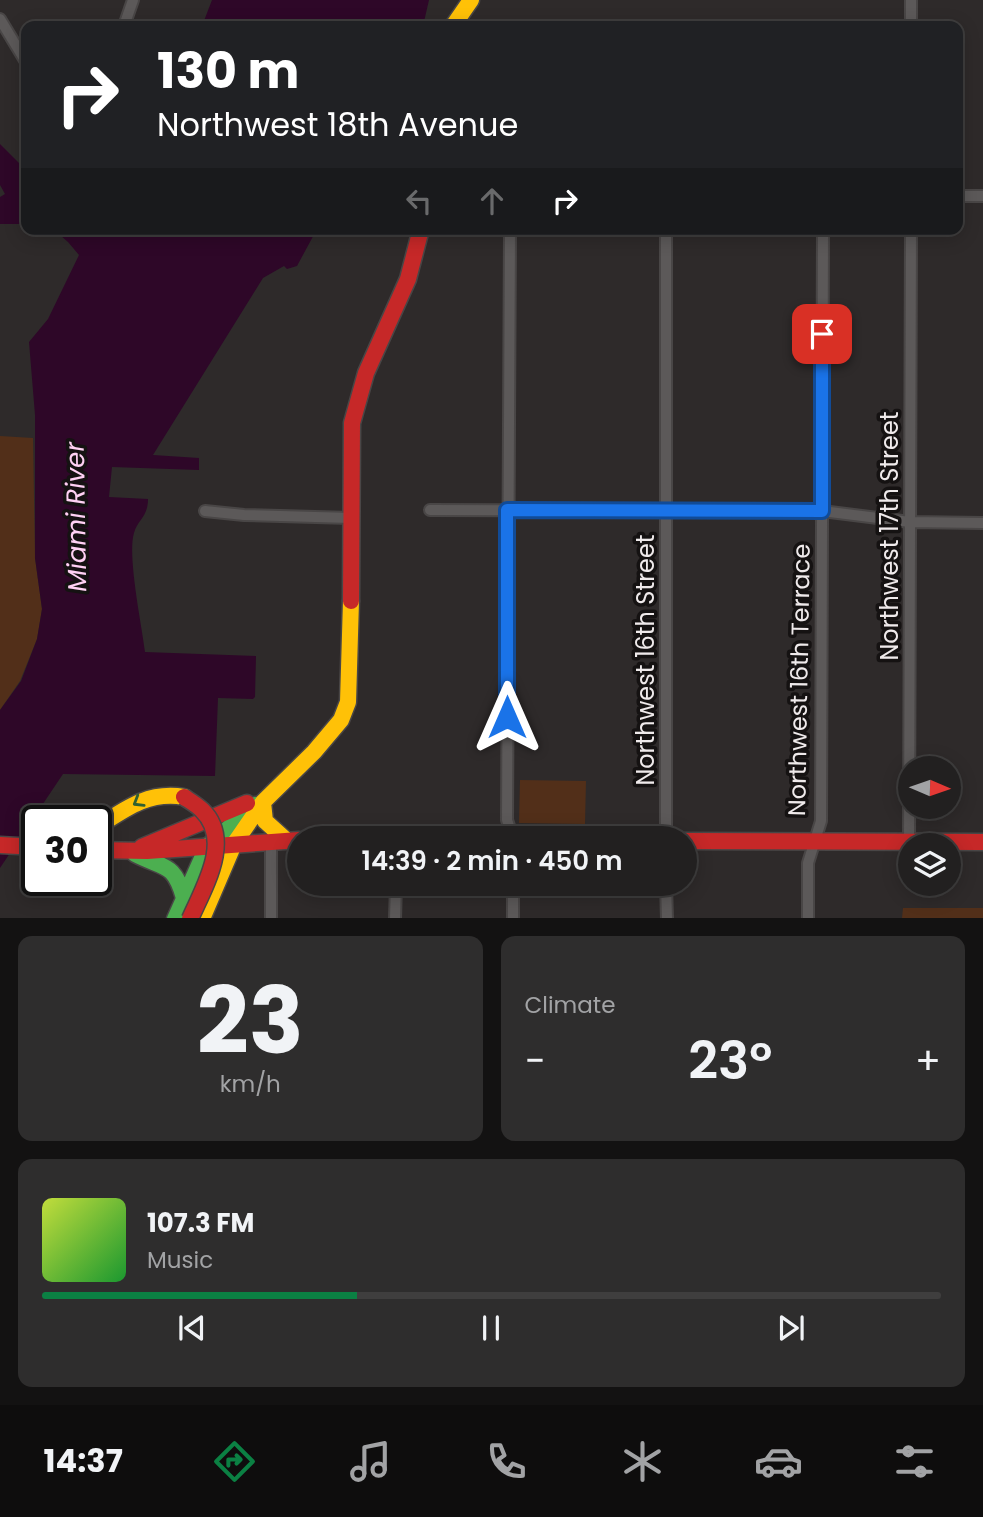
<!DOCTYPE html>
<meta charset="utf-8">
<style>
body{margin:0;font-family:Poppins,sans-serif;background:#2e2d2d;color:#f1f3f6;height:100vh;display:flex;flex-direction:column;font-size:26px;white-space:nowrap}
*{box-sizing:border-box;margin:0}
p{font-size:23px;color:#a2a3a5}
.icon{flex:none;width:38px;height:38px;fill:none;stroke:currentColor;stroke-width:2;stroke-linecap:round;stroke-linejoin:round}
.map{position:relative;height:918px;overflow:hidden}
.details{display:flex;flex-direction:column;gap:18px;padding:18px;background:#131212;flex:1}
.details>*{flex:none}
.guide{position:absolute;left:21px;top:21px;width:942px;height:214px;border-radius:14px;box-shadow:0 4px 18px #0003,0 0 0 2px #3f3e3e;background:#202124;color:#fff;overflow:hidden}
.needle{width:46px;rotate:92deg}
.fabs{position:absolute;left:898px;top:756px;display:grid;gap:14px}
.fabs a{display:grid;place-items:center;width:63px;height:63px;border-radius:50%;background:#222020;box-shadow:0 4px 18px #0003,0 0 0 2px #3f3e3e;font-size:35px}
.speed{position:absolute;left:21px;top:805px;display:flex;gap:14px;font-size:35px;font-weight:700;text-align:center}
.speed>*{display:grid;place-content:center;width:91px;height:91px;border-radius:50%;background:#222020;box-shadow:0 4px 18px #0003,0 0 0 2px #3f3e3e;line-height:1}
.speed .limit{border:4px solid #111;border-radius:10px;background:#fff;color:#111}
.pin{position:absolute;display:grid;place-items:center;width:60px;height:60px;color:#fff;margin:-30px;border-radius:14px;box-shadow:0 4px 10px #0006}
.me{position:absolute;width:77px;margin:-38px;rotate:0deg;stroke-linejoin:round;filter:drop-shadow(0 0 5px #0008)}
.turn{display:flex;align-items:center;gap:24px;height:147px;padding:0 21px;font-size:32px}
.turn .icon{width:91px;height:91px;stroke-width:2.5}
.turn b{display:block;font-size:49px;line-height:60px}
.lanes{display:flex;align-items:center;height:66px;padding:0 21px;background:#0003;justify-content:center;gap:35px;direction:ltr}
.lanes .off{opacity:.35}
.big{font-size:52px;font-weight:600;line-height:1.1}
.details .card{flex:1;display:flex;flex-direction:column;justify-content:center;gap:10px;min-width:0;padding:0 24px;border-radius:14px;background:#2e2d2d}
.details .dial{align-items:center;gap:0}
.dial b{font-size:91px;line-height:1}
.song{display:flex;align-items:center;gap:21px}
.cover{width:84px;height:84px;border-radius:10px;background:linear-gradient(135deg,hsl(70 70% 55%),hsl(130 70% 35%))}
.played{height:7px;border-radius:4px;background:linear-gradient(90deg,#0b8043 35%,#3f3e3e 35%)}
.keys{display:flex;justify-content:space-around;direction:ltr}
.heat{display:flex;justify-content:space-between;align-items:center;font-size:38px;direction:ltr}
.details .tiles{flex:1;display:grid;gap:18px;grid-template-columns:1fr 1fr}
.card:last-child{grid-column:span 2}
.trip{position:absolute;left:287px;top:826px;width:410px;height:70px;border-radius:35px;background:#222020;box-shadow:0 4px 18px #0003,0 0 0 2px #3f3e3e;font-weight:600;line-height:70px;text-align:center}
.dock{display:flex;height:112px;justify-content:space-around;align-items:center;background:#0e0d0d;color:#a2a3a5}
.dock .icon{width:49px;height:49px}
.dock .on{color:#0b8043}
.dock b{font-size:32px;color:#f1f3f6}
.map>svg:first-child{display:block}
.green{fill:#522f19}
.water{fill:#2e0728}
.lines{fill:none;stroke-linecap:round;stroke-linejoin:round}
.street-casing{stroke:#494646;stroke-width:14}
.fast-casing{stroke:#494646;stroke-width:19}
.slow-casing{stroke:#494646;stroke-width:19}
.jam-casing{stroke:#494646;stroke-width:19}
.street{stroke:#5c5959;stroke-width:10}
.fast{stroke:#4caf50;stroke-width:16}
.slow{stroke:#ffc107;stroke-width:16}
.jam{stroke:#c62828;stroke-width:16}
.jam-bridge-casing{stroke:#494646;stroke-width:19;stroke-linecap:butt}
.jam-bridge{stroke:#c62828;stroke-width:16}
.oneway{stroke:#306031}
.route-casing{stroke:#114b97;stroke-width:18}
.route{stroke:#1a73e8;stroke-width:12}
.labels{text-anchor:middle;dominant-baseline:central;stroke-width:7;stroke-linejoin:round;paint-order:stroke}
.street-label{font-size:24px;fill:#efeaeb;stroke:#151212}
.water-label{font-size:26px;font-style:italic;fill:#ffd1f4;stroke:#151212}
</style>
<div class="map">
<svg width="983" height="919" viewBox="0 0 983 919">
<rect width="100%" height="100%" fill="#2e2a2a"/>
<path class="green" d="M0,436l33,2 2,120 7,51 -5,30 -17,42 -20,29z
M520,780l66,1 -1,43 -66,-1z
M903,908h80v10h-81z"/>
<path class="water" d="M212,0h217l-6,26h-221z
M0,144l26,26v54h-26v-27l5,-3 -5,-9z
M53,229h264l-20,37 -10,3 -3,-3 -21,12 -110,177 46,3v12l-87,-3 -3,30 39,2c0,18 -10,20 -14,34 -7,23 8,93 11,119l111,4 -1,41 -2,2 -35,-1 -3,78 -152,-2 -63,94v-158l21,-29 16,-42 5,-30 -7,-51v-143l-6,-73 19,-23 31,-64 -11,-13z"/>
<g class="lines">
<defs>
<path id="street" d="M911,0v26
M0,19l26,43
M124,26l9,-26
M957,196h26
M510,229l-3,591 6,18
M666,229v609
M430,510l392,1 88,11 73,1
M205,511l39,4 107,3
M909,842l2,-613
M666,884l1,35
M271,919v-78
M395,919l1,-35
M513,919v-35
M808,919v-56l13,-42 2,-592"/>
<path id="fast" d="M135,854c29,15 39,8 49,44
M175,919l32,-72 48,-42"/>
<path id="slow" d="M453,26l18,-26
M263,802l2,19 21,19
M96,828c29,-19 52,-37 88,-31
M202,919l32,-75 29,-42 51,-50 27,-32 7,-18 3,-101"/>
<path id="jam" d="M351,601l1,-178 14,-50 42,-94 13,-50
M684,841l299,1
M0,845l37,2
M142,847l105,-44
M96,850l51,1 152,-11"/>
</defs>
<use href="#street" class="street-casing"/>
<use href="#fast" class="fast-casing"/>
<use href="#slow" class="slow-casing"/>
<use href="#jam" class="jam-casing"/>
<use href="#street" class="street"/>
<use href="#fast" class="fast"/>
<use href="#slow" class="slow"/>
<use href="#jam" class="jam"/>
<defs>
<path id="jam-bridge" d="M184,797c6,4 13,8 18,13 31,30 2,77 -12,109"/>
</defs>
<use href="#jam-bridge" class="jam-bridge-casing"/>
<use href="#jam-bridge" class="jam-bridge"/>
</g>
<defs><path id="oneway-chevron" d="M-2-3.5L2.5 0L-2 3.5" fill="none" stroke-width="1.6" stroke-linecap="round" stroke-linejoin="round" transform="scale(1.75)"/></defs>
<use class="oneway" href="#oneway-chevron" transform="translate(138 802) rotate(149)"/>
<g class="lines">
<defs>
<path id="route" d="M507,717v-207l315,1v-177"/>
</defs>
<use href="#route" class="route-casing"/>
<use href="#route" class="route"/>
</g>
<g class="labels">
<g class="street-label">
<text transform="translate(889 536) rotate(-90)">Northwest 17th Street</text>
<text transform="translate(645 660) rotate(-90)">Northwest 16th Street</text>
<text transform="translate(799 680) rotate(-89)">Northwest 16th Terrace</text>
</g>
<g class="water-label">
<text transform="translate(76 517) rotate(-91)">Miami River</text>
</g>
</g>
</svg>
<div class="fabs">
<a><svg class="needle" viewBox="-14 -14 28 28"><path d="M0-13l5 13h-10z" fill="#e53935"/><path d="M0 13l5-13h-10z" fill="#a2a3a5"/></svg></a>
<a><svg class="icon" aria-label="layers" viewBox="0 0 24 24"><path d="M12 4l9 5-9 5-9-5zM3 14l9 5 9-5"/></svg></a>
</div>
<div class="speed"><div class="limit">30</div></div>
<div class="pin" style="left:822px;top:334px;background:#d93025"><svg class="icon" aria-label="arrive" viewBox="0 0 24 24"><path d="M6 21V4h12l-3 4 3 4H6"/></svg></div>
<svg class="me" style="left:507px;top:717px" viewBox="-20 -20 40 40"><path d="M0-17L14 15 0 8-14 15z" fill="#1a73e8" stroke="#fff" stroke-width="4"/></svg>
<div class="trip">14:39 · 2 min · 450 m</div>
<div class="guide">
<div class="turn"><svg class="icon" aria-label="right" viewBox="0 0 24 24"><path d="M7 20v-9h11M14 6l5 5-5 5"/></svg><div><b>130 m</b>Northwest 18th Avenue</div></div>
<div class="lanes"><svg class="icon off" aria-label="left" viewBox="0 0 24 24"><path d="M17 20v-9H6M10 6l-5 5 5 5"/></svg><svg class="icon off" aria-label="ahead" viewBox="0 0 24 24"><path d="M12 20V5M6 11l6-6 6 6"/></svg><svg class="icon" aria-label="right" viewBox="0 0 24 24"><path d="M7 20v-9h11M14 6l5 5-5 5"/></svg></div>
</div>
</div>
<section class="details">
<div class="tiles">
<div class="card dial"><b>23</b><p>km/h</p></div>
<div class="card"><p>Climate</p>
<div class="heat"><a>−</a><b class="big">23°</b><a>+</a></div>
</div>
<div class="card">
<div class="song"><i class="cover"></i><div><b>107.3 FM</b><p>Music</p></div></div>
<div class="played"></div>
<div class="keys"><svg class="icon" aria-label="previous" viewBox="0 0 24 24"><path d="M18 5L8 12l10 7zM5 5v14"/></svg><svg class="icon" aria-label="pause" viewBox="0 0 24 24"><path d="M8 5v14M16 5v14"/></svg><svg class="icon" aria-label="next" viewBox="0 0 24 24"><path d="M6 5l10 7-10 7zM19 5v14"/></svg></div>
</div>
</div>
</section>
<nav class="dock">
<b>14:37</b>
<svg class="icon on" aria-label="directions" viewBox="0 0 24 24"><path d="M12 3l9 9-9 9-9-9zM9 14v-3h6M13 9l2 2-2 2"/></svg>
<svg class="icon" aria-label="music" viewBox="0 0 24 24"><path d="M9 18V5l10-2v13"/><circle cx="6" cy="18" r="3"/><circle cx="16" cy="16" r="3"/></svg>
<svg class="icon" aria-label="phone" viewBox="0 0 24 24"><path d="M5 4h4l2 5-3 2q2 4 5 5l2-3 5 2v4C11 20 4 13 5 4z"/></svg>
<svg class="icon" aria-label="climate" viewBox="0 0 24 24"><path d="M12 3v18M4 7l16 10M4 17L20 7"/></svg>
<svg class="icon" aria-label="car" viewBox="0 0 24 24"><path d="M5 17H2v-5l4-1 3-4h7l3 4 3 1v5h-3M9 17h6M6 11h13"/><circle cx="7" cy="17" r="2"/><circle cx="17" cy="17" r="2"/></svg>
<svg class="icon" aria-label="filters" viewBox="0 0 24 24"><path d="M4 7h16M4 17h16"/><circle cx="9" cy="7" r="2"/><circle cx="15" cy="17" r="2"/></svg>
</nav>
